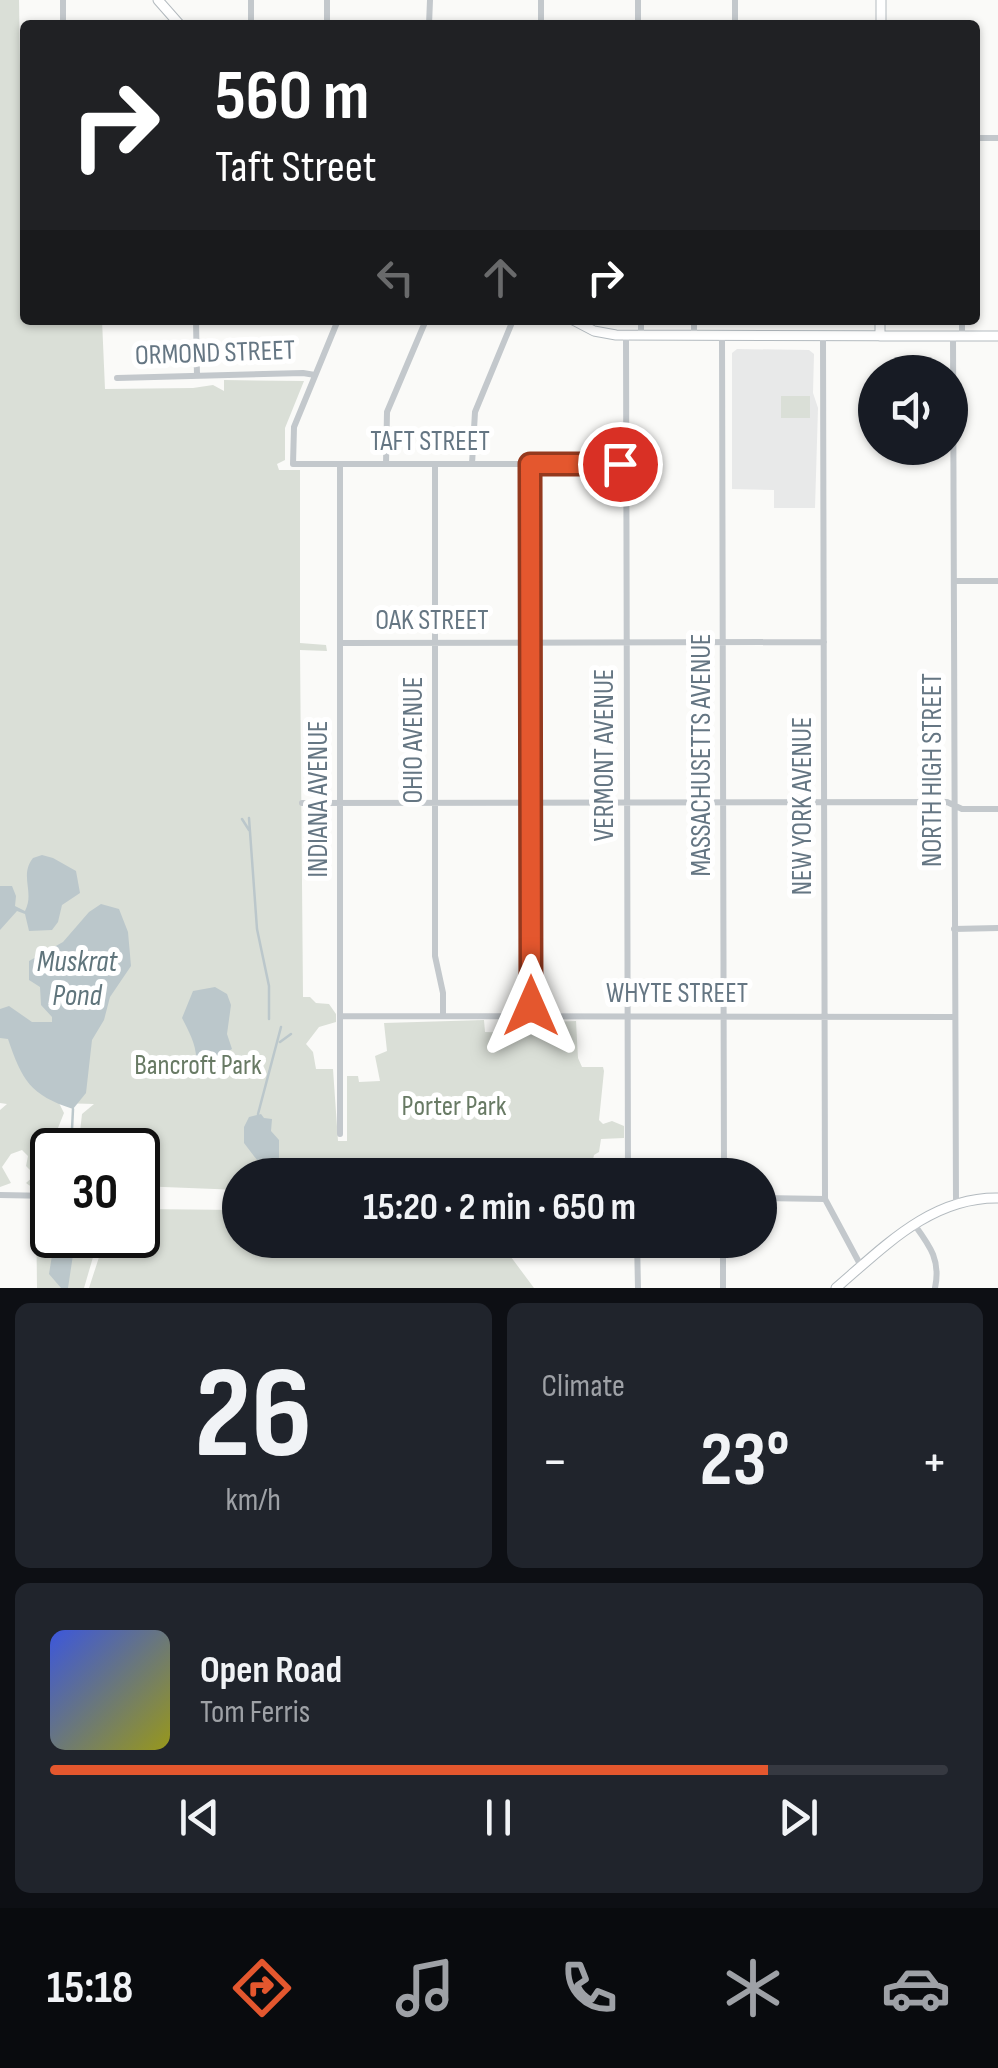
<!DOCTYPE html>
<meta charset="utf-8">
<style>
body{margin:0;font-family:"Sofia Sans Condensed",sans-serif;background:#20242c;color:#f1f3f6;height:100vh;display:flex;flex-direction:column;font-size:38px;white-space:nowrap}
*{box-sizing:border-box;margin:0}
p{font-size:32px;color:#9ea1a6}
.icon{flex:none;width:55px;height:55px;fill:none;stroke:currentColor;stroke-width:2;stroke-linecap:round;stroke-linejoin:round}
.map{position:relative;height:1288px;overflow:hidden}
.panel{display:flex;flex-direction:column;gap:15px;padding:15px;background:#0d0f14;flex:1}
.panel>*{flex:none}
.banner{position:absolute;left:20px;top:20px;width:960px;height:305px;border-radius:10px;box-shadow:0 2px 8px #0004;background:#202124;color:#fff;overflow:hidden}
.controls{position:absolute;left:858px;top:355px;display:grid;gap:20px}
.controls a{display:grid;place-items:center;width:110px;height:110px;border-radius:50%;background:#171b24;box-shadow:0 2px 8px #0004;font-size:50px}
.speed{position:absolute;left:30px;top:1128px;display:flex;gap:20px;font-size:50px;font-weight:700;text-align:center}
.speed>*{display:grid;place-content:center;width:130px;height:130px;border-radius:50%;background:#171b24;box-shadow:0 2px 8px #0004;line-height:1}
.speed .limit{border:5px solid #111;border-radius:15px;background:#fff;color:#111}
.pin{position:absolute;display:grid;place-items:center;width:85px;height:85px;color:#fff;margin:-42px;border:5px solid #fff;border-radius:50%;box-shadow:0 2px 10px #0007}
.me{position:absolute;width:110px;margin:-55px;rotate:0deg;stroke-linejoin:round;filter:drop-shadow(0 0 8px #0008)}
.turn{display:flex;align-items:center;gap:35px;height:210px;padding:0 30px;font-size:45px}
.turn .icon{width:130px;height:130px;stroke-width:2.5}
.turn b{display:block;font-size:70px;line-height:85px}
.lanes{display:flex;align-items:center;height:95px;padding:0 30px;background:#0003;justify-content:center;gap:50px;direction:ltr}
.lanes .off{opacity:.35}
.big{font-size:75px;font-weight:700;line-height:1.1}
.panel .tile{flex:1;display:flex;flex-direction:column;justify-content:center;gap:15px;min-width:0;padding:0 35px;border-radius:15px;background:#20242c}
.panel .dial{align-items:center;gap:0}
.dial b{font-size:130px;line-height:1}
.song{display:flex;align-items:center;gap:30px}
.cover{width:120px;height:120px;border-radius:15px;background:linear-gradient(135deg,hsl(230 70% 55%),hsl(60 70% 35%))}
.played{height:10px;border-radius:5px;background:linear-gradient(90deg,#e4572e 80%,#363941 80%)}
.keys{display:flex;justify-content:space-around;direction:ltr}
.heat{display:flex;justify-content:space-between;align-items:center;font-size:55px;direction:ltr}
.panel .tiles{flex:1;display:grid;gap:15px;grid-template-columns:1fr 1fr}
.tile:last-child{grid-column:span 2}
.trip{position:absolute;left:222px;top:1158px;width:555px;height:100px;border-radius:50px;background:#171b24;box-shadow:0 2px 8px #0004;font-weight:700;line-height:100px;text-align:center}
.dock{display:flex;height:160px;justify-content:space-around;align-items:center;background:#090b0e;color:#9ea1a6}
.dock .icon{width:70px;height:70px}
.dock .current{color:#e4572e}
.dock b{font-size:45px;color:#f1f3f6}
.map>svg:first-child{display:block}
.built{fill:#e8e9e9}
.green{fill:#dadfd7}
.water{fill:#bbc7cb}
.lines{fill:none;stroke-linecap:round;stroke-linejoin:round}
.stream{stroke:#bbc7cb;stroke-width:2.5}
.secondary-casing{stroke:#b3babf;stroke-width:11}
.street{stroke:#c3c8cc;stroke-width:6}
.secondary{stroke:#fff;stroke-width:9}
.route-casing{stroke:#94391e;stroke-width:25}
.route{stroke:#e4572e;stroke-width:18}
.labels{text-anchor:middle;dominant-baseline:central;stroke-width:10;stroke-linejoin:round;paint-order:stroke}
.street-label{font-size:28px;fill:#657683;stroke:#fff}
.park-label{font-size:28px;fill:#687a64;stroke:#fff}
.water-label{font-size:30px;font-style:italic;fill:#60757c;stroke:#fff}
</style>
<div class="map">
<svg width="998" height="1288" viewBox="0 0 998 1288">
<rect width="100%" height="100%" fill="#fafaf8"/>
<path class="built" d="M737,349l72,1 5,4 -1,39 5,15 -3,100h-41v-18l-42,-1v-136z"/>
<path class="green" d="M0,0h19l1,67 5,-9v262h77l3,69 88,-1 20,-3 11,6v-11l80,1 -19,47v32l-8,4 2,6h21v173l26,2 1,6 -27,-1 3,347h7l6,6 13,1 7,10v8l-17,5 -13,17 7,8 3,17h17l5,72h9v-65h11l1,6 21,-1 -5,-25 12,-5 -3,-28 100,-3 1,12 33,1 1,-10 57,-2 2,37 4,9h21l1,4 -5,49 4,4 9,-3 12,5v12l-23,1 -2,13 -5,3 -2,9 20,4 1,-6h7v9l-16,1 -3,3h-361v15l-102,-4v-36h-60l4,-36 12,-10 -35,-1 5,10 -6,15v22h-6v32l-19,6 -7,-5 9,-8 -9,-9 2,-10 -6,-6 -11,4 -9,13 9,16 -11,4v-77l7,-6 -7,-1z
M781,396h29v22h-29z
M36,1200h16v35h55l-11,12 -12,41h-47z
M138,1209l102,1v30h252l19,17 23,31h-445l12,-37 13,-16h24z"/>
<path class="water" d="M42,855l11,3 23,13 4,22 -18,12 -4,17 -6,8 -23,1 -4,-17 -8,-3 -17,19v-44h12l4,10 -1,10 10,5c10,-19 -6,-35 8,-53z
M101,904l18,5 9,23 3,34 -21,31 -6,23 -12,20 -6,53 -13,16c-43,-14 -51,-29 -65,-70l-8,-1v-29l9,-3 23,16h20v-5l-11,-12 -1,-18 -11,-7v-19l34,-19 26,-30z
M215,987l12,7 4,11 -4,29 5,15 -7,4 -2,16 -22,10 -8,-6c9,-19 -3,-39 -11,-55l11,-27z
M261,1114l3,4 8,1 -1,12 8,9v18l-4,5 -9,-4 -9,1 -13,-17v-16l5,-10z
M61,1235h15l-8,53h-7l-12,-14 5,-31z"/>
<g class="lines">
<path class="stream" d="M249,818l8,111 12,57v33
M242,819l7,11
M280,1042l11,-8
M258,1114l23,-87
M71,1150l2,-41"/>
<defs>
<path id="secondary" d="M158,0l22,25
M881,25v-25
M573,320l21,11 22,4 382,1
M880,336v-16
M836,1288c48,-41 95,-91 162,-90"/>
</defs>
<use href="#secondary" class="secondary-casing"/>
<path class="street" d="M63,0v25
M251,0v25
M327,0v25
M541,0v25
M638,0v25
M735,0v25
M429,25l1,-25
M975,138h23
M196,320l1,56
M338,320l-44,107 -1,37h333
M641,320v15
M694,320v15
M626,336l2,839
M722,336l2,839
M823,336l2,863 36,67
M953,336l3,867
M962,336v-16
M117,378l186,-5 12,2
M340,464v670
M386,464l1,-52 39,-92
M435,464v492l8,37v23
M472,464l3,-52 38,-92
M531,464v552
M954,581h44
M340,643l484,-1
M302,803l645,-1 15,7h36
M954,929l44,-1
M341,1016l613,1
M0,1195l52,1
M760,1198l65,1
M914,1224c16,22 27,36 21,64
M637,1240l1,48
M723,1288v-48"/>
<use href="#secondary" class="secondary"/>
</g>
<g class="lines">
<defs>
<path id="route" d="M531,1006l-1,-542h90"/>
</defs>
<use href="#route" class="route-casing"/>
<use href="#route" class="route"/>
</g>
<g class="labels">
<g class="street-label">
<text transform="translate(215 353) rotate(-2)">ORMOND STREET</text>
<text x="430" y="441">TAFT STREET</text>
<text x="432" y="620">OAK STREET</text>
<text transform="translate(413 740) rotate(-90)">OHIO AVENUE</text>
<text transform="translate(604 755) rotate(-90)">VERMONT AVENUE</text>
<text transform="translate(701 755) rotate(-90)">MASSACHUSETTS AVENUE</text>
<text transform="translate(932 770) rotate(-90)">NORTH HIGH STREET</text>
<text transform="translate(318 799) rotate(-90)">INDIANA AVENUE</text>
<text transform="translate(802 806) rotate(-90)">NEW YORK AVENUE</text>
<text x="677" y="993">WHYTE STREET</text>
</g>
<g class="park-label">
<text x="198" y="1065">Bancroft Park</text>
<text x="454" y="1106">Porter Park</text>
</g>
<g class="water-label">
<text x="77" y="962">Muskrat<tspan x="77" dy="34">Pond</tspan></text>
</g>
</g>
</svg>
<div class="controls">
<a><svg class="icon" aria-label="sound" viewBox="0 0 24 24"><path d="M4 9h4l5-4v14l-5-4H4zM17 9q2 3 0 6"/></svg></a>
</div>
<div class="speed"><div class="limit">30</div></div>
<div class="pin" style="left:620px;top:464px;background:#d93025"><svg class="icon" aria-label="arrive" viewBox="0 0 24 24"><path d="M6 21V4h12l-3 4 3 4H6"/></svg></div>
<svg class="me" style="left:531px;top:1006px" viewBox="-20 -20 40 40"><path d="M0-17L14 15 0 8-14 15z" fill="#e4572e" stroke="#fff" stroke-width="4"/></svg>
<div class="trip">15:20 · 2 min · 650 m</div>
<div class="banner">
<div class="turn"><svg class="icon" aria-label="right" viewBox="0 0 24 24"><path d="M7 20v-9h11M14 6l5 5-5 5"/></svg><div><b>560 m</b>Taft Street</div></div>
<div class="lanes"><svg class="icon off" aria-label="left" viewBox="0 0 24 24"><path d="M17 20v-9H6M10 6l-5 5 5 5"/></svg><svg class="icon off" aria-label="ahead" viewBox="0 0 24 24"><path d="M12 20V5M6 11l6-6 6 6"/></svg><svg class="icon" aria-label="right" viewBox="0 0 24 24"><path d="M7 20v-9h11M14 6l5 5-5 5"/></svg></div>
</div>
</div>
<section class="panel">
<div class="tiles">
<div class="tile dial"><b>26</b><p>km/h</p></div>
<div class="tile"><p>Climate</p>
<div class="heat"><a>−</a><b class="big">23°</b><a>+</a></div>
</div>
<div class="tile">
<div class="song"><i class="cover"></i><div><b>Open Road</b><p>Tom Ferris</p></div></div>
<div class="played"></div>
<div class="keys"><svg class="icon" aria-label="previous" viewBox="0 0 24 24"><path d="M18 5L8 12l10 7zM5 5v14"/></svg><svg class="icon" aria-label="pause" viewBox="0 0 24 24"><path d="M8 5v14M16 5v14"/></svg><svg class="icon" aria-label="next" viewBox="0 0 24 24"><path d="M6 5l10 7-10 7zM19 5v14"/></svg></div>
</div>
</div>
</section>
<nav class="dock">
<b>15:18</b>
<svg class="icon current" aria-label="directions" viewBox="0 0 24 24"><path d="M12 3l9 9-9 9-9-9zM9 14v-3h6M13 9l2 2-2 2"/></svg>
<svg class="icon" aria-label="music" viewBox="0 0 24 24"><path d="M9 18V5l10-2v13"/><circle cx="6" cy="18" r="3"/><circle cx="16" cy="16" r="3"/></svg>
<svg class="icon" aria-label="phone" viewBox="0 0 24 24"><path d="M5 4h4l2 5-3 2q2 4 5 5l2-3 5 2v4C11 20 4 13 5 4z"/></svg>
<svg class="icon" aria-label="climate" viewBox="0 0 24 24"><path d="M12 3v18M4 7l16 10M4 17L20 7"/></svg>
<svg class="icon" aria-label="car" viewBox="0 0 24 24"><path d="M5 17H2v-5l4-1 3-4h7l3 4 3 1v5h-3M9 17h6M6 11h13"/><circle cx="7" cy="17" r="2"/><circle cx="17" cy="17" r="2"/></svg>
</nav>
